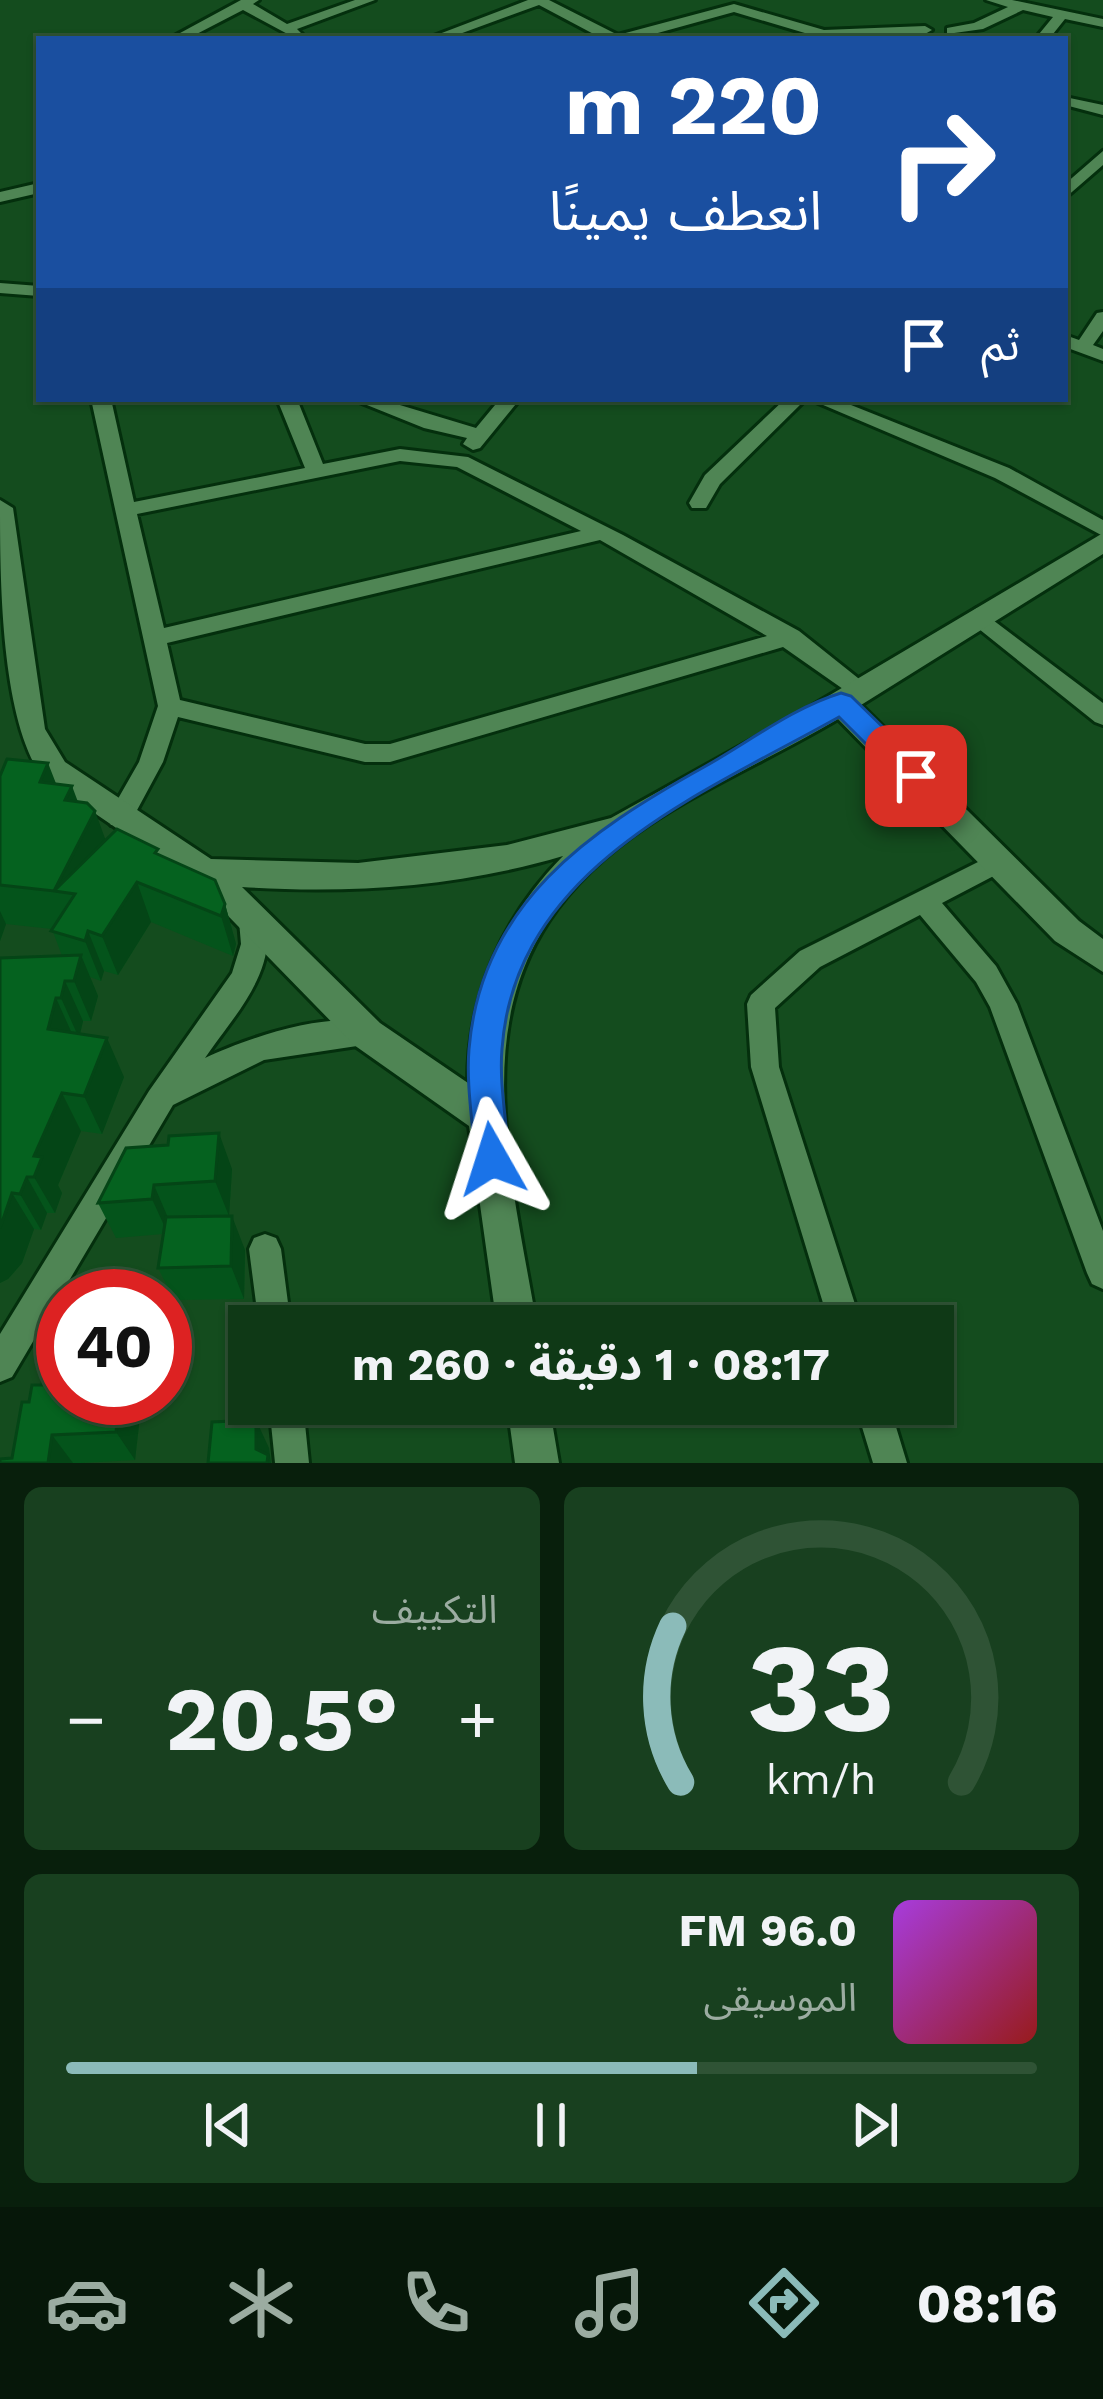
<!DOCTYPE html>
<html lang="ar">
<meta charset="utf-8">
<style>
body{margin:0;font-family:"Work Sans","Noto Sans Arabic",sans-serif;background:#18401f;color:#f1f3f6;direction:rtl;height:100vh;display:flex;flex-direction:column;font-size:45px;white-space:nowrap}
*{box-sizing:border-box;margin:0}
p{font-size:39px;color:#9baca1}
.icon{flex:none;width:66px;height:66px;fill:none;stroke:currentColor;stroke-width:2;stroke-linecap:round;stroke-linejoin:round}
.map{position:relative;height:1463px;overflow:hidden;direction:ltr}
.details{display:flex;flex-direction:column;gap:24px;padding:24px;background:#081f0c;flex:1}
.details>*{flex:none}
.hud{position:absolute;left:36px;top:36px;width:1032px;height:366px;border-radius:0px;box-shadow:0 3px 9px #0004,0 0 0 3px #2f5335;direction:rtl;background:#1a4fa0;color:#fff;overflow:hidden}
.speed{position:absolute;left:36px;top:1269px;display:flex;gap:24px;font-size:60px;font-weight:700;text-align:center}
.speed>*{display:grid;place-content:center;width:156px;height:156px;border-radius:50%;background:#0f3916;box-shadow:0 3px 9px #0004,0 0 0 3px #2f5335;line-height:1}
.speed .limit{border:18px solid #d22;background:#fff;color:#111}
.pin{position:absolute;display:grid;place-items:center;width:102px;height:102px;color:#fff;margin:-51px;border-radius:24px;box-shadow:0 6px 18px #0006}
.me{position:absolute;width:132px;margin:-66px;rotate:354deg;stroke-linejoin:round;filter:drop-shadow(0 0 9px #0008)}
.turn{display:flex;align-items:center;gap:42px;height:252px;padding:0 48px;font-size:54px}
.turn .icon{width:156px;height:156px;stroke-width:2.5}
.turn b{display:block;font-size:84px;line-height:102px}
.then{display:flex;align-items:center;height:114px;padding:0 48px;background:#0003;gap:24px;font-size:45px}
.big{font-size:90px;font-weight:700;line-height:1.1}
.details .tile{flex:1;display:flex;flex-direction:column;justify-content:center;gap:18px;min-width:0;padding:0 42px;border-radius:18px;background:#18401f}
.details .dial{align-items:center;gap:0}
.dial svg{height:312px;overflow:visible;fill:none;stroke:#2f5335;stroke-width:7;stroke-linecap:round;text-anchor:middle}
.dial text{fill:#f1f3f6;stroke:none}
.song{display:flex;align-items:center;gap:36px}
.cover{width:144px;height:144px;border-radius:18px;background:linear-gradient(135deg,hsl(280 70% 55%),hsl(0 70% 35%))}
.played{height:12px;border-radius:6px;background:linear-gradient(90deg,#8bbbb9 65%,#2f5335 65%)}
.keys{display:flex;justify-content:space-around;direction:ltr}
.heat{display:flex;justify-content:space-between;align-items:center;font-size:66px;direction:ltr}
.details .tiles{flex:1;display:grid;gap:24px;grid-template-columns:1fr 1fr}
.tile:last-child{grid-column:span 2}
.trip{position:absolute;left:228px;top:1305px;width:726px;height:120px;border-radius:0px;background:#0f3916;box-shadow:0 3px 9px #0004,0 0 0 3px #2f5335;font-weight:700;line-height:120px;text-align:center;direction:rtl}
.tab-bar{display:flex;height:192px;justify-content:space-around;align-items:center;background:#061709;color:#9baca1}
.tab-bar .icon{width:84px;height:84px}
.tab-bar .active{color:#8bbbb9}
.tab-bar b{font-size:54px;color:#f1f3f6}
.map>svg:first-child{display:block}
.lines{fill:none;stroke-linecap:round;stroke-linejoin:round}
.minor-casing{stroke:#042f0d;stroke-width:6}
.tertiary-casing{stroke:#042f0d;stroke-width:6}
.minor{fill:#4f8554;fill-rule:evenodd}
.tertiary{fill:#4f8554;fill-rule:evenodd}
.wall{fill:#04541b}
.shaded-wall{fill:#044516}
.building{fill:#05621f;stroke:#044516;stroke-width:3}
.route{fill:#1a73e8;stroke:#114b97;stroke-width:3}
</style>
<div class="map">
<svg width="1103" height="1463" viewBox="0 0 1103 1463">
<rect width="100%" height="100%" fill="#144c1e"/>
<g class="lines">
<defs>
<path id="minor" d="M259,0l-6,4 34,20 68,-24h20l-78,29 5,5 -7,4 -52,-28 -56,29h-18l72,-39z
M528,0h21l69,35 116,-31 90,26 101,-4 7,4 -7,4 -100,5 -91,-27 -98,27h-33l-64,-34 -93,34h-20z
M986,0h26l91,19v8l-38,-8 -16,20h-14l18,-22 -30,-7 -40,19 -36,5v-6l27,-5 34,-16z
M1065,97l38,8v10l-38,-10z
M1103,151v14l-38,33v-14z
M39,183v10l-39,9v-10z
M0,283l39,3v10l-39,-3z
M1103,312v19l-10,14 10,4v12l-38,-14v-12l14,5 18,-27z
M91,399h20l23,103 171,-34 -28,-69h20l26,65 77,-15 68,8 155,78 176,96 74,59 -4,6h-16l-70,-49 -393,115h-25l-187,-45 -15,45 -34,63h-18l-4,-7 32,-56 19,-56zM400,461l57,6 124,64 -417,97 -27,-114zM600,540l167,96 -377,108h-25l-185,-44 -13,-57z
M352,399h28l96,29 24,-29h20l-40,49 -7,2 -10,-6 4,-6 -43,-10z
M785,399h21l-86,85 -14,24h-14l-3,-5 16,-28z
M809,399h27l173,69 94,52v16l-108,-58z
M977,608l126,95v22l-8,-3 -126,-101 -3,-5z
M998,852l9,3 4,7 -4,7 -65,34 54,63 21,38 86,227v58l-11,-5 -5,-11 -97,-266 -14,-25 -56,-67 -100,52 -45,41 4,59 83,259h-32l-79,-259 -4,-63 4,-9 49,-44z
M252,910l9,3c24,51 -29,105 -56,145 42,-20 127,-49 172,-33l4,9 -4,9 -113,17 -91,45 -161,272 -12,5v-48l149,-243 83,-118 9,-29 -2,-23 4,-8z
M265,1234l11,4 5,11 10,77h-32l-10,-77 5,-11z
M269,1404h34l6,59h-34z
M855,1404h34l18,59h-34z"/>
<path id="tertiary" d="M0,500l13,8 32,221 20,33 146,97 147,4 149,-18 104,-27 187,-104 305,-181v21l-242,151 218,216 24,18v33l-48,-31 -217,-222c-62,37 -130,66 -190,106 -198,132 -145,302 -111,501h-40l-28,-200 -115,-81 -160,-164 -151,-103c-43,-59 -43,-202 -43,-278zM563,856c-61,62 -95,140 -95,227l-88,-60 -138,-136c107,7 217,0 321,-31z
M507,1404h42l10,59h-44z"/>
</defs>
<use href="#minor" class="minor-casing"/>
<use href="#tertiary" class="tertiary-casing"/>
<use href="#minor" class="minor"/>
<use href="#tertiary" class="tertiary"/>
</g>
<path class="wall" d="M0,776l56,8 22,18 27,38 56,16 64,48 11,40 -3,12 -82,-34 -33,53 -14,-4 -3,10 -11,-4 8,19 -7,25h-8l-3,13 44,43 -22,57 -21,-3 -23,54 4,8 -7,20h-8l-6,17 -7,-1 -12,34 -14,16 -8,4v-325l62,-2 -10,-27 -46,-5 -6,17z
M126,1148l106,21 -3,47 16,34 -1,49 -70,1 -16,-32 5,-34 -47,4 -18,-35z
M57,1336l6,62h79l-7,62 -54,3h-81l12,-5 17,-56 13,-17z"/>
<path class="shaded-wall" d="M48,763l16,41 -24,-22z
M72,786l15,40 8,-15 15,41 -35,42 -21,-3 16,40 -16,-40 11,-91z
M137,882l14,40 -33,53 -16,-39z
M225,904l11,40 -3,12 -12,-40z
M0,911l6,13 -6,17z
M88,931l16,40 -3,10 -16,-40z
M81,955l17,41 -7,25 -17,-40z
M65,981l18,40 -4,17 -18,-40z
M56,998l18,40 -26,-9z
M107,1038l17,39 -22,57 -18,-38z
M62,1093l19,38 -23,54 4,8 -7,20 -21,-36v-21z
M219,1133l13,36 -3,47 -14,-35z
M27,1177l20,36 -6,17 -21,-36z
M154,1185l15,35 -1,14 -16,-35z
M12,1193l22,36 -12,34 -14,16 -8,4v-55z
M232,1216l13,34 -1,49 -13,-33z
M120,1398h22l-7,62 -19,-28z
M256,1420l13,28 2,15h-8l-7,-14z
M52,1435l21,28h-25z"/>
<path class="building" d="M7,759l41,4 -8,19 32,4 -7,14 22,3 8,8 -41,80 -54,-6v-109z
M117,829l41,20 -3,4 60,27 10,24 -4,12 -84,-34 -35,54 -14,-5 -3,10 -34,-10 24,-37 -21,-3z
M81,955l-7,26h-9l-4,17h-5l-8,31 59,9 -23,58 -22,-3 -28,63 8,1 -8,20h-7l-7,17 -8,-1 -12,35v-270z
M219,1133l-4,48 -61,4 -2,14 -54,4 28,-55 42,-3 1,-9z
M232,1216l-1,50 -73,2 8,-51z
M58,1325h5v73h57l-4,34 -64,3 -4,28h-48v-4l12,-1 10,-56h7l3,-17h10l5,-48 10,-1z
M256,1420v29l12,6 -1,8h-59l4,-41z"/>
<path class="route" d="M841,693l10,3 75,73 4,7 -4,8h-20l-67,-67c-137,77 -324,150 -337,332 -3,35 5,74 7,110l-5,11 -12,5 -12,-5 -5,-11c-2,-36 -9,-75 -6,-110 12,-146 120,-218 235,-282 43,-24 90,-60 137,-74z"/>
</svg>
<div class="speed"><div class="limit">40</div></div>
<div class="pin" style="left:916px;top:776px;background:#d93025"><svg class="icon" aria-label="arrive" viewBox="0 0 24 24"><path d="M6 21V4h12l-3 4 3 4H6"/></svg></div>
<svg class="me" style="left:492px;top:1159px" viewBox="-20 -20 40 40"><path d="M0-17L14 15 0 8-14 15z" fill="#1a73e8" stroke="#fff" stroke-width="4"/></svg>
<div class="trip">08:17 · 1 دقيقة · 260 m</div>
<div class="hud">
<div class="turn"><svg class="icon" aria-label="right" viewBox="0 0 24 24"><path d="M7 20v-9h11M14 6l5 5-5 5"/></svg><div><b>220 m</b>انعطف يمينًا</div></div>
<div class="then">ثم<svg class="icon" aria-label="arrive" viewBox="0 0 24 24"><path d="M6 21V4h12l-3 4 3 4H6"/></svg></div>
</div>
</div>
<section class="details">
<div class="tiles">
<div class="tile dial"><svg viewBox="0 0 100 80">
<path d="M14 69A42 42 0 1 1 86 69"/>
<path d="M14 69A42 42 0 0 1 12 29" stroke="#8bbbb9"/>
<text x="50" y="56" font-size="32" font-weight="700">33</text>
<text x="50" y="72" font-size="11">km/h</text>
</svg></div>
<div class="tile"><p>التكييف</p>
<div class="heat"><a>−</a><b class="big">20.5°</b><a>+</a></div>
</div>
<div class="tile">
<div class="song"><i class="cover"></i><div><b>96.0 FM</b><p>الموسيقى</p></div></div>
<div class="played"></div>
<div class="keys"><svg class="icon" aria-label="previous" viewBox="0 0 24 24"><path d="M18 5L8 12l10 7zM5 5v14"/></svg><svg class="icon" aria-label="pause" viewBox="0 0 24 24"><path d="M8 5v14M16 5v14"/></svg><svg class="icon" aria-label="next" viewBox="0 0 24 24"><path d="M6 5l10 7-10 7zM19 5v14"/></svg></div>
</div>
</div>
</section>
<nav class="tab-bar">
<b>08:16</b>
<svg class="icon active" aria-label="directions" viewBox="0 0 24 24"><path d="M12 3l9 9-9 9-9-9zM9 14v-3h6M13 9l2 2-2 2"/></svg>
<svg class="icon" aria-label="music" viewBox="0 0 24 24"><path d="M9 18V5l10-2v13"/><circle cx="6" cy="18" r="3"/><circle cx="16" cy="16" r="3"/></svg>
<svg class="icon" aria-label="phone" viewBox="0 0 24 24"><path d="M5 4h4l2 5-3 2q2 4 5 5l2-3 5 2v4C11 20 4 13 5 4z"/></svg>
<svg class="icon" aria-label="climate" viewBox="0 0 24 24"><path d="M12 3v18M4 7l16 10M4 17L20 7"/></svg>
<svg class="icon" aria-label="car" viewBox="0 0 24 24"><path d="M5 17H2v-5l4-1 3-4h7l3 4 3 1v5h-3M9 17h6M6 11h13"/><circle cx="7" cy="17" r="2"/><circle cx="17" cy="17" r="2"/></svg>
</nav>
